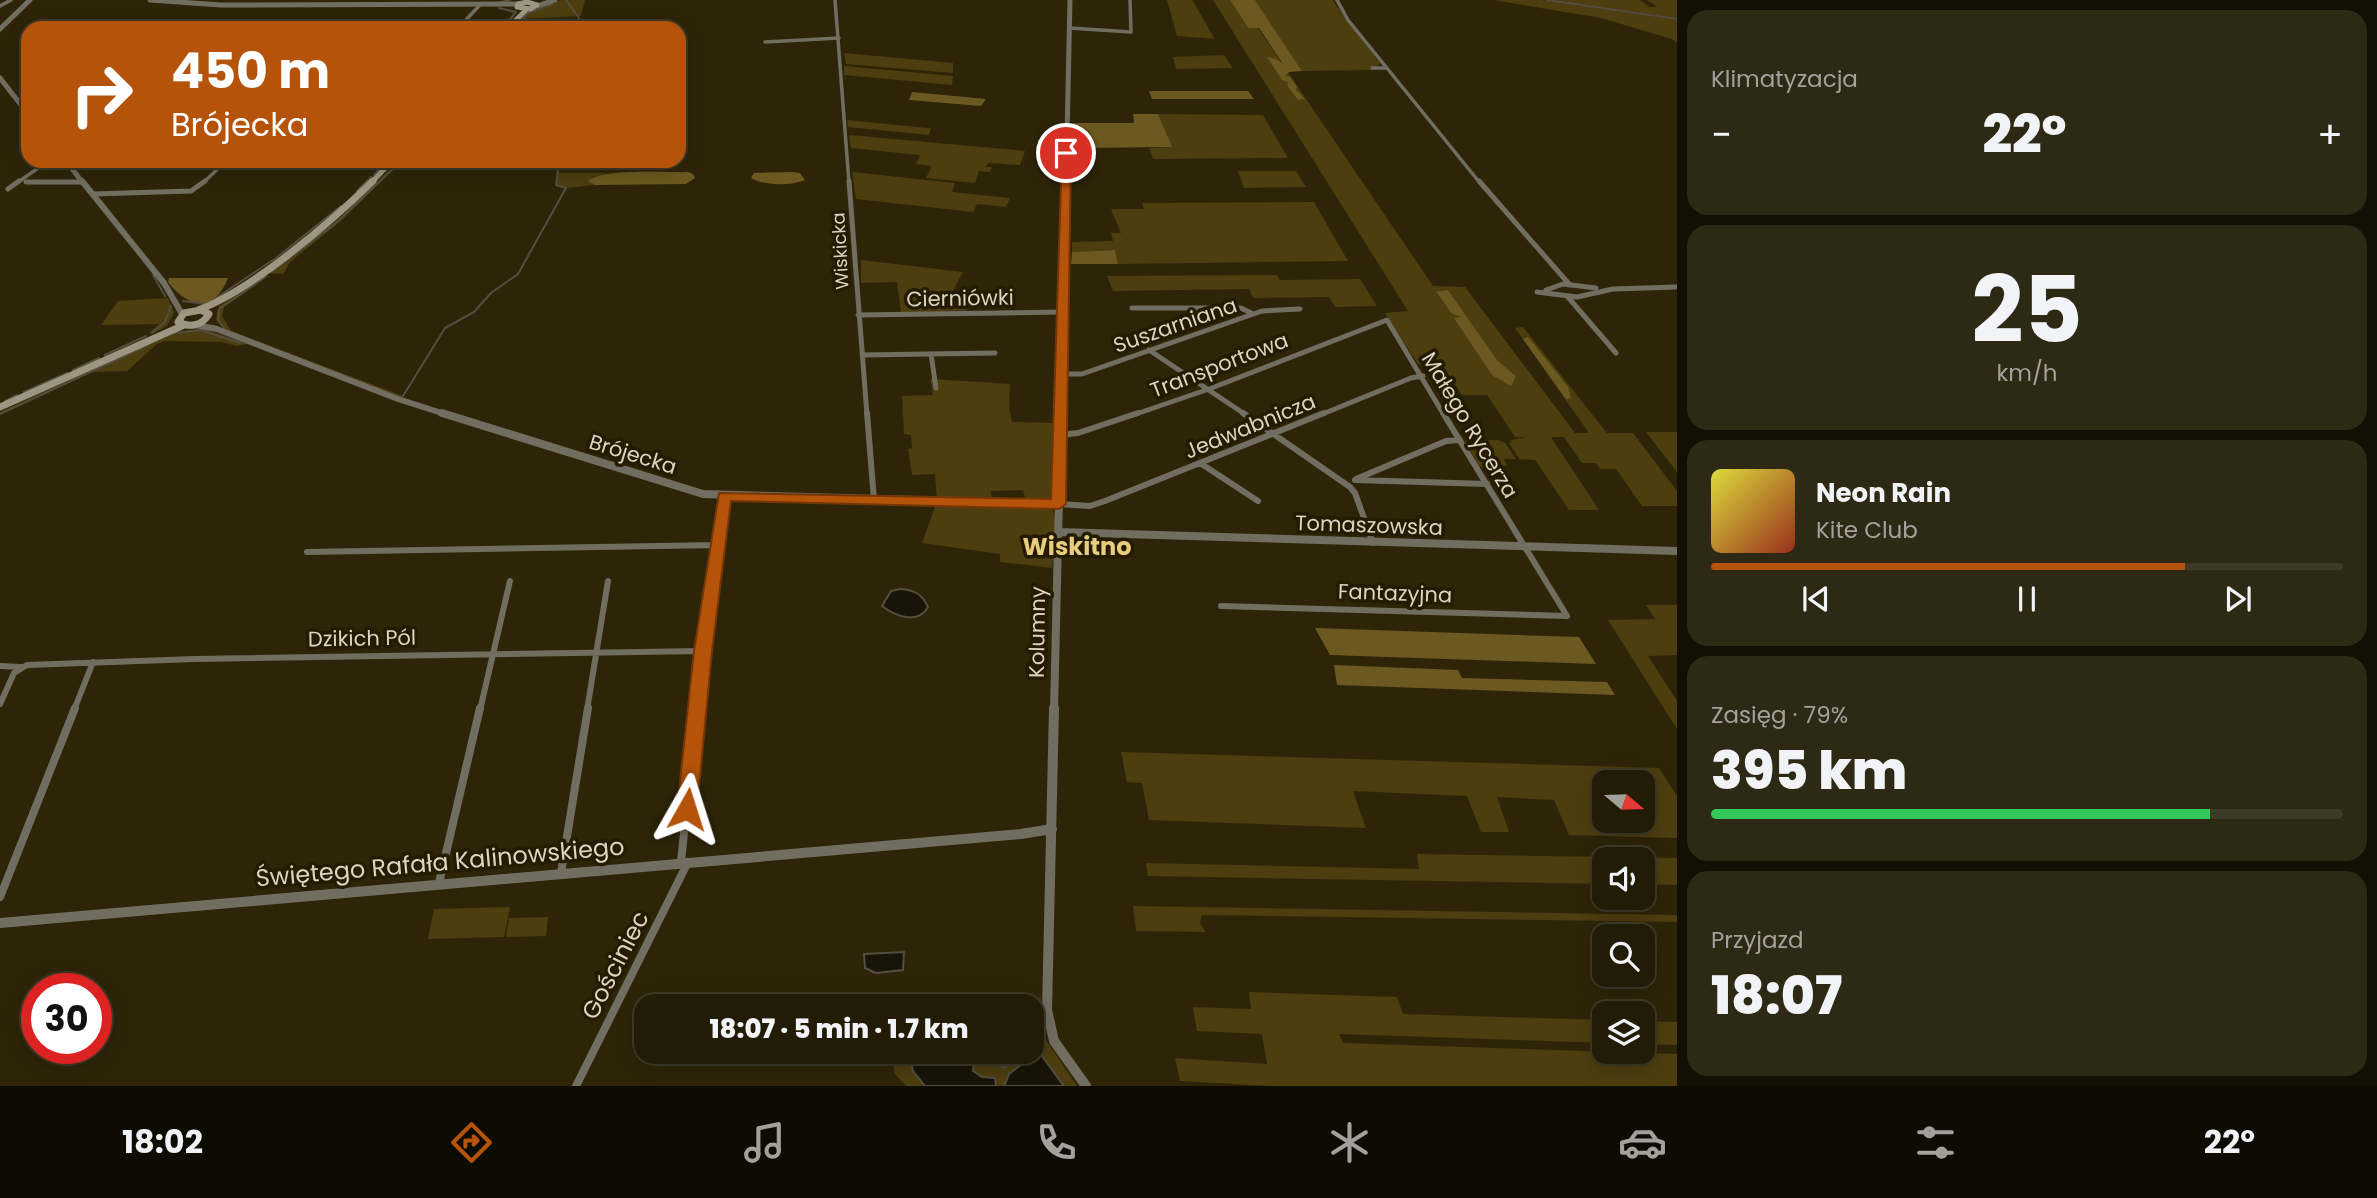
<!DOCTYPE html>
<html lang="pl">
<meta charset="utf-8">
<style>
body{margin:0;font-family:Poppins,sans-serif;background:#2e2915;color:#f1f3f6;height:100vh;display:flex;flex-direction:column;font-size:26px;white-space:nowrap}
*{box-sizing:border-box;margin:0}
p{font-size:23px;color:#a2a19b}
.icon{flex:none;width:38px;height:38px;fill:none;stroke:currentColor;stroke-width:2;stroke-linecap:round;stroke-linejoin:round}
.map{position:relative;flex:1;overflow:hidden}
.drawer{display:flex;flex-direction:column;gap:10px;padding:10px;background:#130f04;width:700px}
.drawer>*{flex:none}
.hud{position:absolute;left:21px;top:21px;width:665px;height:147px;border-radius:21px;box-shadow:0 4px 18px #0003,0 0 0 2px #3f3a28;background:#b45309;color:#fff;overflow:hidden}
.needle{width:46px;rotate:109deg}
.tools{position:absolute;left:1592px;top:770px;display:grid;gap:14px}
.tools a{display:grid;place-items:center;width:63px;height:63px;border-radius:14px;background:#221c07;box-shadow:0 4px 18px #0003,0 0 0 2px #3f3a28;font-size:35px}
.speed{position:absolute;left:21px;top:973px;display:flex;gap:14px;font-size:35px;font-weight:700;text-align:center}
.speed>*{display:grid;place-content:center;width:91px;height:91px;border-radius:50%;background:#221c07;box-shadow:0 4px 18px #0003,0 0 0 2px #3f3a28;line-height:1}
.speed .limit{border:10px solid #d22;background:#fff;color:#111}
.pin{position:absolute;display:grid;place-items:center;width:60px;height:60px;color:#fff;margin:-30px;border:4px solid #fff;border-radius:50%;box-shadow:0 2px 7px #0007}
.me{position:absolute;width:77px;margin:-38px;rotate:6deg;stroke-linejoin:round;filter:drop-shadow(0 0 5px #0008)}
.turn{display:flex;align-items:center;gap:24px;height:147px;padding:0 35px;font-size:32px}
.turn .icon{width:91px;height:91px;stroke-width:2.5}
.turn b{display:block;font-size:49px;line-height:60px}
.big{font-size:52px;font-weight:800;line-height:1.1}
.drawer .tile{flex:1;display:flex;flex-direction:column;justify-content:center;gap:10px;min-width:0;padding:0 24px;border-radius:21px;background:#2e2915}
.drawer .dial{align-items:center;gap:0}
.dial b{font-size:91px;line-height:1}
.song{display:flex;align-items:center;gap:21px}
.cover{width:84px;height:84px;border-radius:10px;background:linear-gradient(135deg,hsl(60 70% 55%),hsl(10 70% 35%))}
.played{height:7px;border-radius:4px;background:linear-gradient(90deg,#b45309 75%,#3f3a28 75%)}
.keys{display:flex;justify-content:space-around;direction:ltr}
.heat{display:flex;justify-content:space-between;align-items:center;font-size:38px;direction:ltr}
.charge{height:10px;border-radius:5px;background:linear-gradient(90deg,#34c759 79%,#3f3a28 0)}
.trip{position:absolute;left:634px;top:994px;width:410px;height:70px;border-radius:21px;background:#221c07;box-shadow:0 4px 18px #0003,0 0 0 2px #3f3a28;font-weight:800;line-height:70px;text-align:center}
.dock{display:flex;height:112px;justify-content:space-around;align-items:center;background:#0e0b03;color:#a2a19b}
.dock .icon{width:49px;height:49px}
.dock .current{color:#b45309}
.dock b{font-size:32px;color:#f1f3f6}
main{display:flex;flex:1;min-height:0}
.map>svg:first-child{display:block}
.green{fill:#4d3e0f;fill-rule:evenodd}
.forest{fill:#6c5921}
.water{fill:#191407;stroke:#534e40;stroke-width:2}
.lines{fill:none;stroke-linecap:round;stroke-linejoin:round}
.stream{stroke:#534e40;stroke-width:2}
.minor-far3{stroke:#726d61;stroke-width:3.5}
.minor-far2{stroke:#726d61;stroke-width:5}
.minor-far1{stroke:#726d61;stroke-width:6}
.minor{stroke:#726d61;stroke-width:8}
.tertiary-far3{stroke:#726d61;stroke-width:5}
.tertiary-far2{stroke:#726d61;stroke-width:6}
.tertiary-far1{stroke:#726d61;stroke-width:8}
.tertiary{stroke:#726d61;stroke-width:10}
.secondary-far1{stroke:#9d9682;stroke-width:5}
.secondary{stroke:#9d9682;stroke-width:7}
.route{fill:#b45309;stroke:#753606;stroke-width:2}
.labels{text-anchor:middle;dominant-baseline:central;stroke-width:7;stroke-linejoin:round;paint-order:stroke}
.far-street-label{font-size:18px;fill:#dad4c4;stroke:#241b01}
.street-label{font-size:21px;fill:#dad4c4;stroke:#241b01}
.quarter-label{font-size:24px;font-weight:bold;fill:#e8cd81;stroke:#241b01}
.near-street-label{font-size:24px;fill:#dad4c4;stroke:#241b01}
</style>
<main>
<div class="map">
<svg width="1677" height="1086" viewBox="0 0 1677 1086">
<rect width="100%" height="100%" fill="#2e2509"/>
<path class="green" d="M561,0h24l-4,16 -56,3 -7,9h-5l16,-17z
M1167,0h25l23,39 -38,-3z
M1213,0h17l18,28h10l175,258 32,1 110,146h14l-74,-105 8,-1 84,106h26l44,58v15h-35l-26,-37h-16l-4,-6h-14l-18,-26h-13l48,73h-30l-34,-50 -16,-1 -10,-16 3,-1 -2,-2 16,-3h-11l-28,-42h-25l-20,-30 -24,-1 -33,-51 23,-2zM1448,290l50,71 18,15 -24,-1 -30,-58 -11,-4 -15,-20z
M1255,0h78l9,17 -8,-17 12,20 35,44 -11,4 2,2 -70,1z
M1493,0h49l135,20v23l-5,-4 -71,-21z
M1550,0h90l10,7h7l-10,-7h30v18z
M844,53l109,10v10l-107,-9z
M1224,55l9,13 -57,1 -3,-12z
M844,66l109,10 -1,9 -108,-10z
M1158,114l105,1 25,43 -135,1 -4,-11 22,-1z
M847,120l81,8h3l-2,7 -81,-8z
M849,135l176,16 -5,14 -32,-2 -2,4h6l-2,5 -11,-1 -4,12 -49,-5 6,-12 -16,-2 4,-9 -69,-7z
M398,161h4l-61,60 -51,41 -7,12 -16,-1 68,-51z
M1238,171h58l10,16 -62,1z
M852,172l103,11 -3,9 58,6 -4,9 -29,-3 -4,8 -117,-13z
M557,173h51l-16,4 -3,4 6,4 -29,3 -10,-2z
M1314,202l34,59 -230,3 -3,-14 -43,2v-10l41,-1 -2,-8h10l-10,-24h33l-2,-6z
M861,260l102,12 -15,28h21l-3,11 -65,2 -4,-31 -36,1z
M265,275l4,1 -45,31 -2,9 9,15 172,65 -3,2 -176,-69 -8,-9 3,-14z
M1277,275l3,5 80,-1 17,27 -42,1 -6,-10 -76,1 -4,-9 -136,2 -6,-15z
M168,298l6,15 -7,13 -16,8 -2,-1 10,-9 -58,1 17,-24z
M205,329l43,15 -11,2 -16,-4 -56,-1 -8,3 -30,27 -35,1 -92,43v-3l173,-80z
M930,379l80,5 -1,24 3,14 42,1 -2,72 -3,7 -23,-1 -3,-11 -32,1 1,10 -55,-1 -2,-26 -23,1 -4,-26 4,-1 -1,-13 -7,-1 -2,-38 31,-1z
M1646,432h31v40z
M1498,440l7,3 11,16h-12l3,7 -27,1 -16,-26z
M936,504l115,4c11,14 2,42 1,60l-52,-6v-8l-78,-11z
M1646,605h31v50l-29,1 29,45v28l-69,-109 47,-1z
M1121,752l538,16 18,28v42l-108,-3 -15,-35 -57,-3 12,35h-28l-14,-36 -114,-5 13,37 -217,-8 -7,-37 -15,-1zM1605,782h38v39h-38z
M1417,854l260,4v27l-34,-1v-25h-38v25l-457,-8 -2,-13 273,6z
M1133,906l544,9v7l-475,-7 -2,8 6,9 -70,-1z
M510,907l-6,30 -76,2 6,-30z
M548,917l-2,19 -40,1 3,-19z
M1249,992l148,5 6,17 202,6v23l-266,-9 4,9 334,11v32h-407l-90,-5 -5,-23 92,6 -5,-30 -65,-3 -4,-24 58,2z
M1040,993l4,44 -4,4 6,-1 31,46h-171l-12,-13 -1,-21h138v-17l5,1z
M1643,1021l34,1v23l-34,-1z"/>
<path class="forest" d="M1230,0h25l47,71 -13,1 -4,4 5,1 7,10 -1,3 9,9 -7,1 -11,-15 2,-2 -7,-3 -15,-23 9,2 7,5 -24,-36h-11z
M1149,91h99l6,8h-102z
M912,92l74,7 -5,7 -72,-6z
M1133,114h25l14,33 -99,1v-25h61z
M688,172l5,2 2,4 -9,6 -91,1 -7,-4c12,-13 80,-8 100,-9z
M791,172l9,1 5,7c-14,6 -41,6 -54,-2l3,-5z
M1115,250l3,14h-47l1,-12z
M169,278h59c-14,36 -40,30 -60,4z
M1448,290l50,71 18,15 -5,10 -19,-11 -38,-57 7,-1 -10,-4 -15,-21z
M1528,337l40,50 3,11 -5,1 -43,-60z
M1315,628l264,9 17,27 -266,-9z
M1334,665l124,5 4,8 145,4 8,13 -278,-10z"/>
<path class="water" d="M900,589c15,1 22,5 28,18 -10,18 -33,9 -46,-1l9,-15z
M904,952l-1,18 -27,3 -11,-5 -1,-14z
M909,1052h113l-18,16 -18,-13 -12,6 -1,10 9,6 13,1 1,8h-71l-12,-15z
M1036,1053l6,3 22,30h-60l5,-12z"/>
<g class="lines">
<path class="stream" d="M566,0l13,18 -1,10
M1547,0l130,19
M501,2l9,-2
M499,8l17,4 -13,16
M515,28l13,-15 24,-9
M398,164l2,-3
M374,175l13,-14
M357,191l14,-14
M271,272l66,-50 59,-56
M153,275l12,21
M216,298l60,-40 65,-52
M183,301l22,3
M224,328l-6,-8 1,-11 46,-32
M152,333l13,-11 6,-16
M175,333l25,-3 41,13
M105,355l41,-19
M73,370l26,-12
M24,392l43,-19
M403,396l42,-68 29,-16 17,-19 27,-19 48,-86 -10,-3 3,-24
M5,401l12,-6
M0,414l148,-69"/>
<path class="minor-far3" d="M835,0l14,183
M1337,0l11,20 132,163
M0,6l11,-6
M447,28l13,-2 19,-20
M1069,28l62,4 -1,-32
M765,42l74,-4
M1372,68h15
M26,182h57
M17,183l31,-22
M203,183l23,-22"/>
<path class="minor-far2" d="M849,181l18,234
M1479,181l91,104
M26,182h57
M8,189l11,-8
M93,194l98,-3 14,-10
M1546,290l17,-6 33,4
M1537,292l40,5 36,-8 64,-2
M1567,296l49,57
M1132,308h109l12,6
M858,315l204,-3
M1149,350l97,65
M931,354l5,34
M862,355l133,-2
M1061,374h21l180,-63 38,-2
M1133,415l76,-26 178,-69 57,95
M1320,415l91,-37 12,-2"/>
<path class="minor-far1" d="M867,413l7,87
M1243,413l107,74 5,6 18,50
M1443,413l124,203
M1060,435l18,-2 60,-20
M1200,463l58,38
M1356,479l90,-38 14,-1
M1355,480l132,4
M1059,504l31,2 15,-5 219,-88
M307,552l411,-7
M1221,606l346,10
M0,666l21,1
M0,704l14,-31 13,-8 168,-6 508,-8
M74,710l19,-48
M480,710l30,-129
M587,710l21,-129
M697,710l27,-213"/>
<path class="minor" d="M681,862l16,-154
M561,873l27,-165
M439,883l41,-175
M0,897l75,-189
M576,1086l112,-224"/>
<path class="tertiary-far3" d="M150,0l71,5 297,-1
M537,6l18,-6
M0,29l30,-29
M0,78l28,36
M66,161l17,22
M1066,183l4,-183"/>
<path class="tertiary-far2" d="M82,181l82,102 18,31
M195,325l22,4 181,70 50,16
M1061,415l5,-234"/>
<path class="tertiary-far1" d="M442,413l261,81 356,10
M1059,532l618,19
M1054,710l7,-297"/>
<path class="tertiary" d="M1054,708l-7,302 7,31 32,45
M0,923l1021,-89 31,-5"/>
<path class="secondary-far1" d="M527,2l10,3 -7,4 -13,-2 1,-3z
M508,28l19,-19
M371,183l21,-22"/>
<path class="secondary" d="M198,310c54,-20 133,-88 175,-129
M201,310l8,4c-7,12 -19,14 -31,8l6,-9z
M0,407l184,-82"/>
</g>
<path class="route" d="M1062,150l9,3 -5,351 -7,5 -328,-8 -19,150 -15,158 -3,6 -7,2 -7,-2 -3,-6 17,-158 25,-158 332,6z"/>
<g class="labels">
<g class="far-street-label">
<text transform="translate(840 251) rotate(-93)">Wiskicka</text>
</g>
<g class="street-label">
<text transform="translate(960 298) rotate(-1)">Cierniówki</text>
<text transform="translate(1175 325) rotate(-19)">Suszarniana</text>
<text transform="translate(1219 365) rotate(-21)">Transportowa</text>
<text transform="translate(1470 425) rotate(59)">Małego Rycerza</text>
<text transform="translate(1250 426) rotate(-22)">Jedwabnicza</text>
<text transform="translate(633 454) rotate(17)">Brójecka</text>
<text transform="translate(1369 525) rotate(2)">Tomaszowska</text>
<text transform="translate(1395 593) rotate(2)">Fantazyjna</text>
<text transform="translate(1037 632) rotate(-89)">Kolumny</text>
<text transform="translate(362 638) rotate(-1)">Dzikich Pól</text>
</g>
<g class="quarter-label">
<text x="1077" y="546">Wiskitno</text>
</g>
<g class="near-street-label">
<text transform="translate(440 862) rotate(-5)">Świętego Rafała Kalinowskiego</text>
<text transform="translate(615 965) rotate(-63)">Gościniec</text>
</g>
</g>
</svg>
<div class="tools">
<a><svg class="needle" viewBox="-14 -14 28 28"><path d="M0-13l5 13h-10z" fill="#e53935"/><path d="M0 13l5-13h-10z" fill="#a2a19b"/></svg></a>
<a><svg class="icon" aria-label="sound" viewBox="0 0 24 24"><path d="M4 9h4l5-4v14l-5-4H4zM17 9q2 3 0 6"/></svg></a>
<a><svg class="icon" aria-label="search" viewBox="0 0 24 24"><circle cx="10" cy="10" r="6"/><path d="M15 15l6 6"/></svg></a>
<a><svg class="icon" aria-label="layers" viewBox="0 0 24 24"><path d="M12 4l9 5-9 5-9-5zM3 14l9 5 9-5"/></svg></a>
</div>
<div class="speed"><div class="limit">30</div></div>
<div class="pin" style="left:1066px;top:153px;background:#d93025"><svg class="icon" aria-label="arrive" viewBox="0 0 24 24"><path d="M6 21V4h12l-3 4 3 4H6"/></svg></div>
<svg class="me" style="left:687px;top:809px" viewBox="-20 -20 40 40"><path d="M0-17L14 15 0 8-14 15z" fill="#b45309" stroke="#fff" stroke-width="4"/></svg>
<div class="trip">18:07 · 5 min · 1.7 km</div>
<div class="hud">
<div class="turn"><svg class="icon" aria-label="right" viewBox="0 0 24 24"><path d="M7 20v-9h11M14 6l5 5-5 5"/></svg><div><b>450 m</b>Brójecka</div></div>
</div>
</div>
<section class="drawer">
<div class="tile"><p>Klimatyzacja</p>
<div class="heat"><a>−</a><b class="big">22°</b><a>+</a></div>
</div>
<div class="tile dial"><b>25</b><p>km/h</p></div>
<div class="tile">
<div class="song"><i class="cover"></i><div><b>Neon Rain</b><p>Kite Club</p></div></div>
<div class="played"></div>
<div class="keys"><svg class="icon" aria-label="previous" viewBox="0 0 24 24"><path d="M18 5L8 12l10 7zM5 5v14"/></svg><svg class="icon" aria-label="pause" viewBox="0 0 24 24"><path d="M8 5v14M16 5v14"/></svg><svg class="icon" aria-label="next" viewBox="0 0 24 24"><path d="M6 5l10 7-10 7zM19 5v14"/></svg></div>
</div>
<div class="tile"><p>Zasięg · 79%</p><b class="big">395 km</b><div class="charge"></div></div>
<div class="tile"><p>Przyjazd</p><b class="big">18:07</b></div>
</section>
</main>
<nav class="dock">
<b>18:02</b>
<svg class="icon current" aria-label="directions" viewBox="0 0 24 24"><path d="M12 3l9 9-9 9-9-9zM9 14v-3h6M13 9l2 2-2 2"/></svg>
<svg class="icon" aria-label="music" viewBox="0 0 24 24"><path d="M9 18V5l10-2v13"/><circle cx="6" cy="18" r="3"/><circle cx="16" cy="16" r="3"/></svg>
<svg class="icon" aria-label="phone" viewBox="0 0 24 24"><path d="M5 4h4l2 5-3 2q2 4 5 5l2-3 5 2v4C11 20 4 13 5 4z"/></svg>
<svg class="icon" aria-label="climate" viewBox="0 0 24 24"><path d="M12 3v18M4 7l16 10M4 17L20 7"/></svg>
<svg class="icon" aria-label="car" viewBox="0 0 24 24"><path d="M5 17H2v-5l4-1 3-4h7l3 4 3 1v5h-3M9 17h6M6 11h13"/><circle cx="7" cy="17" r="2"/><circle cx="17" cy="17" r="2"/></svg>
<svg class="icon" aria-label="filters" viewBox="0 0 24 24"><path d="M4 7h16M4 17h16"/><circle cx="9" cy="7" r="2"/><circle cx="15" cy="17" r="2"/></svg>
<b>22°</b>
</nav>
